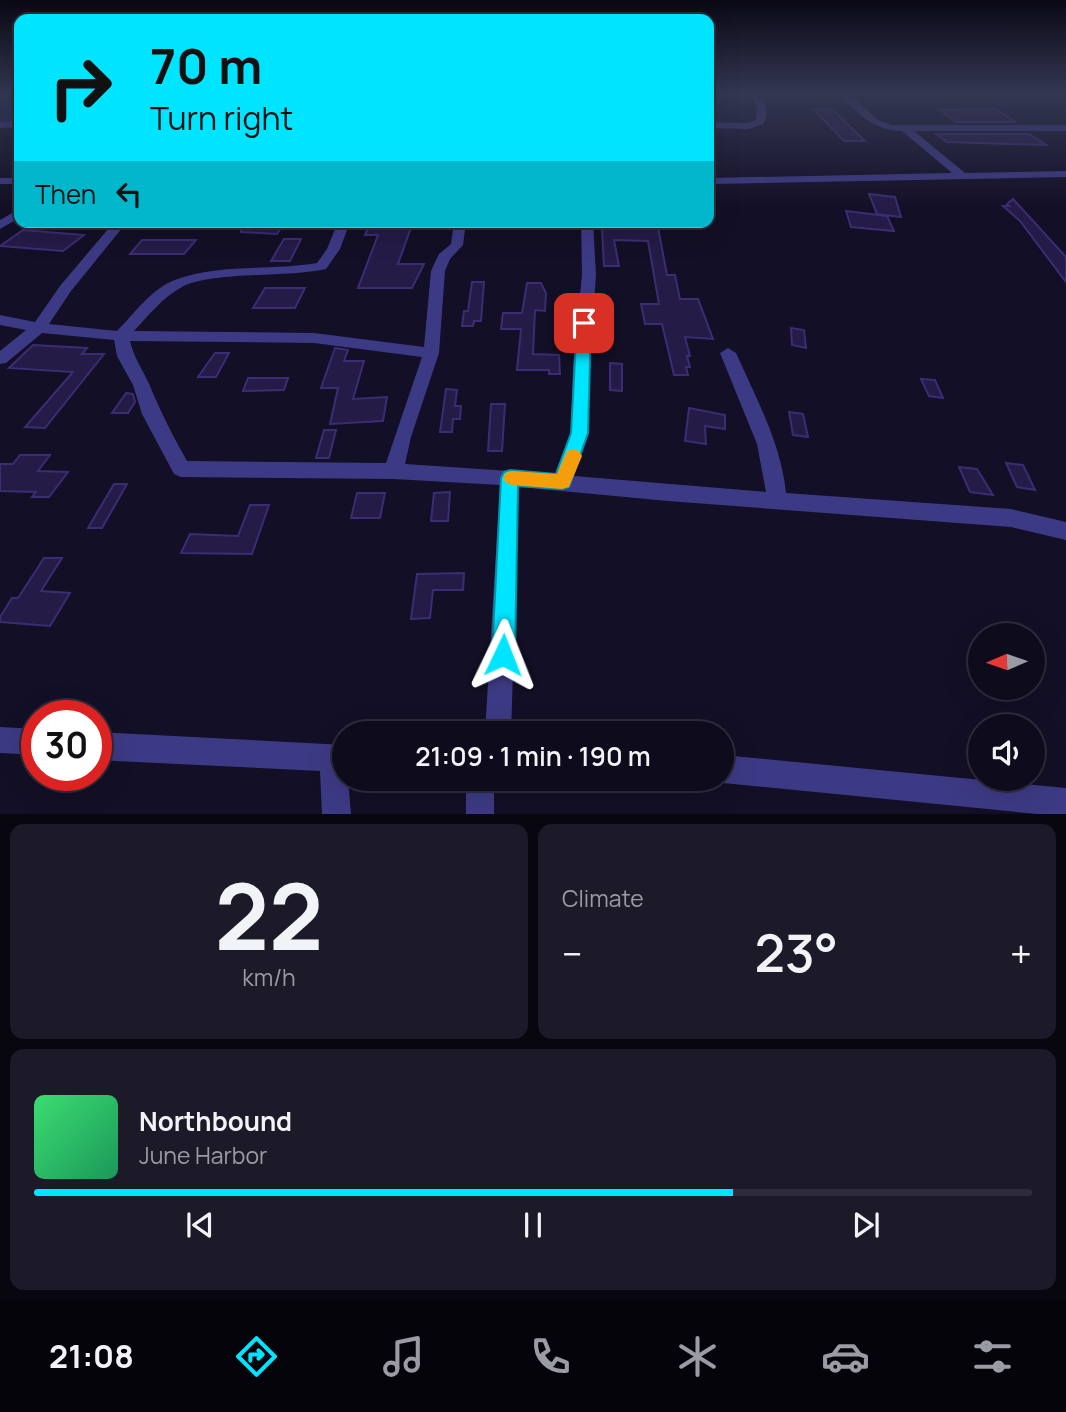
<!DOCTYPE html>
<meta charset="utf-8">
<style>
body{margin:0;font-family:Manrope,sans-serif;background:#1c1929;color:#f1f3f6;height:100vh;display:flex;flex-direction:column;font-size:26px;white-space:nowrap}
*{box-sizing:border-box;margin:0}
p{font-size:23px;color:#9b9ba3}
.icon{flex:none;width:38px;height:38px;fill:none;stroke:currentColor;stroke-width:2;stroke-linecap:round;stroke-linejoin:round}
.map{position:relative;height:814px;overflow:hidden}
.side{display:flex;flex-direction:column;gap:10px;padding:10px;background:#08060f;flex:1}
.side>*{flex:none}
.banner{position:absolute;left:14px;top:14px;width:700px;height:214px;border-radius:14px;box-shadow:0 7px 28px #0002,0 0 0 2px #2e2b3b;background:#00e5ff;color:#111;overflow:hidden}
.needle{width:46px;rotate:268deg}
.tools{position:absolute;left:968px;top:623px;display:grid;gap:14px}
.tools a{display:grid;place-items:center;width:77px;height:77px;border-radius:50%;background:#0e0b1c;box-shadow:0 7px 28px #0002,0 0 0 2px #2e2b3b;font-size:35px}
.speed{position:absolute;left:21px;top:700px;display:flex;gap:14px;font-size:35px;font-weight:700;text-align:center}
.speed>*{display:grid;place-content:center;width:91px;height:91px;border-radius:50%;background:#0e0b1c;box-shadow:0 7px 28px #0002,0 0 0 2px #2e2b3b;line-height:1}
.speed .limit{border:10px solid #d22;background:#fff;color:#111}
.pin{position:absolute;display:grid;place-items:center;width:60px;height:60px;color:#fff;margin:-30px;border-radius:14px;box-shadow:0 4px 10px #0006}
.me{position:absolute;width:77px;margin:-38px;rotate:2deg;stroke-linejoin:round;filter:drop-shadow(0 0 5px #0008)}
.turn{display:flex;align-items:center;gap:24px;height:147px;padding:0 21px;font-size:32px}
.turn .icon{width:91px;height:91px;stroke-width:2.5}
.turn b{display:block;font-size:49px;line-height:60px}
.then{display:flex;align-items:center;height:66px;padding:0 21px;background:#0003;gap:14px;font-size:26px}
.big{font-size:52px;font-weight:600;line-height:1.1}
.side .tile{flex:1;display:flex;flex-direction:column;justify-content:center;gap:10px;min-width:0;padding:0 24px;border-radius:14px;background:#1c1929}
.side .dial{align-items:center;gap:0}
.dial b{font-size:91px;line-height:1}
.song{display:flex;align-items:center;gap:21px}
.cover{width:84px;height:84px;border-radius:10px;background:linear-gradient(135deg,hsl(140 70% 55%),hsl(150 70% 35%))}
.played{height:7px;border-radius:4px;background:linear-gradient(90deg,#00e5ff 70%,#2e2b3b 70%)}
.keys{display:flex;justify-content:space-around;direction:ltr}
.heat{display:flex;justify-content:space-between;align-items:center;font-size:38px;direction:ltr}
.side .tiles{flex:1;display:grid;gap:10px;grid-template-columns:1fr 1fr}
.tile:last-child{grid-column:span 2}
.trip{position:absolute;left:332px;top:721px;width:402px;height:70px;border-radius:35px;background:#0e0b1c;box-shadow:0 7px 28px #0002,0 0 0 2px #2e2b3b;font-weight:600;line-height:70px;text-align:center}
.tabs{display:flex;height:112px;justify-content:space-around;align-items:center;background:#06040b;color:#9b9ba3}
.tabs .icon{width:49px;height:49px}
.tabs .on{color:#00e5ff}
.tabs b{font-size:32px;color:#f1f3f6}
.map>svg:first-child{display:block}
.water{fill:#0c2248}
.building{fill:#241b47;stroke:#3b2d73;stroke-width:2}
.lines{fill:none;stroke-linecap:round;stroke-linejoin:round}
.minor{fill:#3d3a85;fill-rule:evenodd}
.route{fill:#00e5ff;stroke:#0095a6;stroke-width:2}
.slow{fill:#f59e0b}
</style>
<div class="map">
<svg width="1066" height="814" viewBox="0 0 1066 814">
<rect width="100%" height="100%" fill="#130f26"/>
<path class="water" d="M0,94h19v27l-19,2z"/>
<path class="building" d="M813,109h19l33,32h-21z
M996,109l19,13h-59l-16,-12z
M936,134h93l17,11 -99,-3z
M869,194l26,3 6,20 -24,-3z
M1013,199l53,58v25l-46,-61 -17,-15h6l-2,-2z
M846,211l41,5 7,15 -43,-4z
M241,222h44l-8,12 -36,-2z
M371,222h42l-15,42h26l-12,24h-54l20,-53h-13z
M620,222h37l10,53h8l5,24h18l15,40 -28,-2 5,19h-3l3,11h-4l2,8h-14l-12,-51h-17l-4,-20h18l-11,-63 -34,-1 5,26h-15l-2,-37h19z
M23,230l61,5 -21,16 -63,-5z
M284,239h17l-11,22h-19z
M142,240h54l-12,14h-54z
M472,282h12l-3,39h-7l-1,5h-11l2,-15h4z
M527,283h14l5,10 -1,18 -10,-1 -2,44 26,1 1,19h-11v-4h-32l4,-41h-20l2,-16h19z
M265,288h40l-10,20h-42z
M791,328l13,2 2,18 -14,-3z
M33,345l54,3 -5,6h22l-59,74 -20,-1 48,-55 -64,-4z
M335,348l13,2 -4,11h20l-11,38 34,-2 -4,24 -53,3 8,-36h-17z
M215,353h14l-13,24h-18z
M610,363l12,1v27l-12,-1z
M248,378h40l-4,12 -41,1z
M921,379l14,1 8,18 -14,-2z
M446,389l11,1 -2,16h6l-1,13h-7l-1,13h-12z
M126,393l7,1 2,8 -7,11h-16z
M491,404h14l-3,47h-14z
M689,408l36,7v14l-20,-3 1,18 -21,-3z
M789,412l14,2 5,23 -15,-2z
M324,430h12l-7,28h-13z
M20,455h30l-12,16 30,1 -19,25h-17l4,-5 -36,-1v-27h13z
M1006,463l17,2 12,25 -18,-3z
M959,467l18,2 16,26 -23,-3z
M114,484h13l-25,44h-14z
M450,492l-2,29h-17l3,-28z
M357,493h28l-5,25h-29z
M250,505h19l-17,49 -71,-1 9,-19 48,2z
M44,558h18l-21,33 29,2 -20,33 -50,-4v-5l12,-19h6z
M464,573l-1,17h-30l-3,28 -19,1 6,-45z"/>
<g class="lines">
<path class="minor" d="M751,94h9c6,11 10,19 3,30l-14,5 -40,-1v-6l39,1 8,-3 1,-13z
M839,94h10l29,26 14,5h174v6h-152l51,42 101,-2v6l-357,7v-6l243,-5 -50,-42c-27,0 -45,-18 -63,-37z
M19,121v6l-19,1v-6z
M0,178h19v6h-19z
M19,209v9l-19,11v-9z
M114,222h13l-56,69 -22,33 68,7c17,-17 35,-43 58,-51 43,-17 96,-9 142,-17l10,-14 11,-27h12l-10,27 -14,20c-39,9 -114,2 -144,18 -19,10 -34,29 -48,44l180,2 110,14 7,-76 8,-17 12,-10 3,-22h12l-3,23 -13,14 -5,12 -6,82 -28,84 -6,27 150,10 16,-41 2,-67 9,-91 -1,-53h12l3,53 -7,91v67l-15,43 192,16 -9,-48 -37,-91 8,-5 8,5c20,45 45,90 50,140l225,16 55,13v18l-55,-13 -343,-26 -149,-14 -8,246h-26l15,-248 -106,-6 -213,-2 -7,-3 -32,-60 -9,-29 -16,-29 -3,-16 -72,-7 -36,30 -6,1v-13l26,-21 -26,-5v-10l35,7 25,-36zM130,341l184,2 108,14 -36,106 -199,-2c-14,-25 -26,-48 -37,-75 -7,-16 -16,-28 -20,-45z
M0,727l37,2v26l-37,-2z
M96,732l249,13v34h3l3,35h-29l-2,-43 -224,-11z
M723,755l343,33v26h-29l-314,-31 -10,-4h10z
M466,779h28v35h-28z"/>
</g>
<linearGradient id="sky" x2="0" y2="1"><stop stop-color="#0a0815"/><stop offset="0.45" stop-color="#333752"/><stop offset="1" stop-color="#333752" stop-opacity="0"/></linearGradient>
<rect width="1066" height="208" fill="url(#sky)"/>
<path class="route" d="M584,319l7,4 -3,110 -19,54 -7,2 -44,-3 -3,169 -4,8 -8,3 -7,-3 -4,-8 9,-177 3,-6 6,-2 46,4 15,-41 6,-110z"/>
<path class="slow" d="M573,449l6,2 3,5 -13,31 -7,2 -50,-4 -6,-2 -3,-5 3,-5 6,-2 45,3 10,-23z"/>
</svg>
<div class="tools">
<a><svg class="needle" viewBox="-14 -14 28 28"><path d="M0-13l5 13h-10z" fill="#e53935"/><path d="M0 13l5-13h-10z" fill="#9b9ba3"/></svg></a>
<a><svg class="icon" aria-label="sound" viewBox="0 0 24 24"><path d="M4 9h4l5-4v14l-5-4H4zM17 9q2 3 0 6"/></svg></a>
</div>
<div class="speed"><div class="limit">30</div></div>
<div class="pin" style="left:584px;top:323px;background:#d93025"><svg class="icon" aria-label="arrive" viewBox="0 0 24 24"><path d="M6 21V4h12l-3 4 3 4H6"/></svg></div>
<svg class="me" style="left:503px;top:655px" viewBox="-20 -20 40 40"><path d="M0-17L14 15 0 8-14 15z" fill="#00e5ff" stroke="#fff" stroke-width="4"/></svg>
<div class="trip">21:09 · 1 min · 190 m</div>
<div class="banner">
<div class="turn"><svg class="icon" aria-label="right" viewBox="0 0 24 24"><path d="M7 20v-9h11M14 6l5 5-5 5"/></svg><div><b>70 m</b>Turn right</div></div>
<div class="then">Then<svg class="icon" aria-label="left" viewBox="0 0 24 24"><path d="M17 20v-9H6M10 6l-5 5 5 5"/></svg></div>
</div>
</div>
<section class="side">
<div class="tiles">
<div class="tile dial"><b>22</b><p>km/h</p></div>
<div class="tile"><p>Climate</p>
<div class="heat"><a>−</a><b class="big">23°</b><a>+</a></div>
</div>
<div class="tile">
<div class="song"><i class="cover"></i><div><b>Northbound</b><p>June Harbor</p></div></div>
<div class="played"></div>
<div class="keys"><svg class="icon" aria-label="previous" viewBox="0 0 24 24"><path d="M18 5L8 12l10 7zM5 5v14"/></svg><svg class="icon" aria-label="pause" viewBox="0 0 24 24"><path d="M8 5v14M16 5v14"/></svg><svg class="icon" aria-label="next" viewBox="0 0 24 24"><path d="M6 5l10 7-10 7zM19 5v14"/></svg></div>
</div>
</div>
</section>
<nav class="tabs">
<b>21:08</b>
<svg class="icon on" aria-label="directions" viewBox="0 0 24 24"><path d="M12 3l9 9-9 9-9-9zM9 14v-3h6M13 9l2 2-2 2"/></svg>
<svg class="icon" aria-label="music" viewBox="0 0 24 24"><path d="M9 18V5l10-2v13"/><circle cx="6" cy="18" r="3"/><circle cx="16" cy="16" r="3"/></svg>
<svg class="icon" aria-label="phone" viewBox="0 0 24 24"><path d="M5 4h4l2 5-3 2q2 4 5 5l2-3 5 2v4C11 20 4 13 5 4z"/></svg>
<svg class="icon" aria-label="climate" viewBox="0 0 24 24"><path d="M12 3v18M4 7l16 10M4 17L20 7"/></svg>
<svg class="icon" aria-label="car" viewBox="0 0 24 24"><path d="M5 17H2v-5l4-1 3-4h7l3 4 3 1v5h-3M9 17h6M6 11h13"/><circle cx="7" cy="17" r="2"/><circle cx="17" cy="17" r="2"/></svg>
<svg class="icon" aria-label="filters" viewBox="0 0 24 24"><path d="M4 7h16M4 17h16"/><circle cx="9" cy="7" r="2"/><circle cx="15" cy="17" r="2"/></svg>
</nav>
